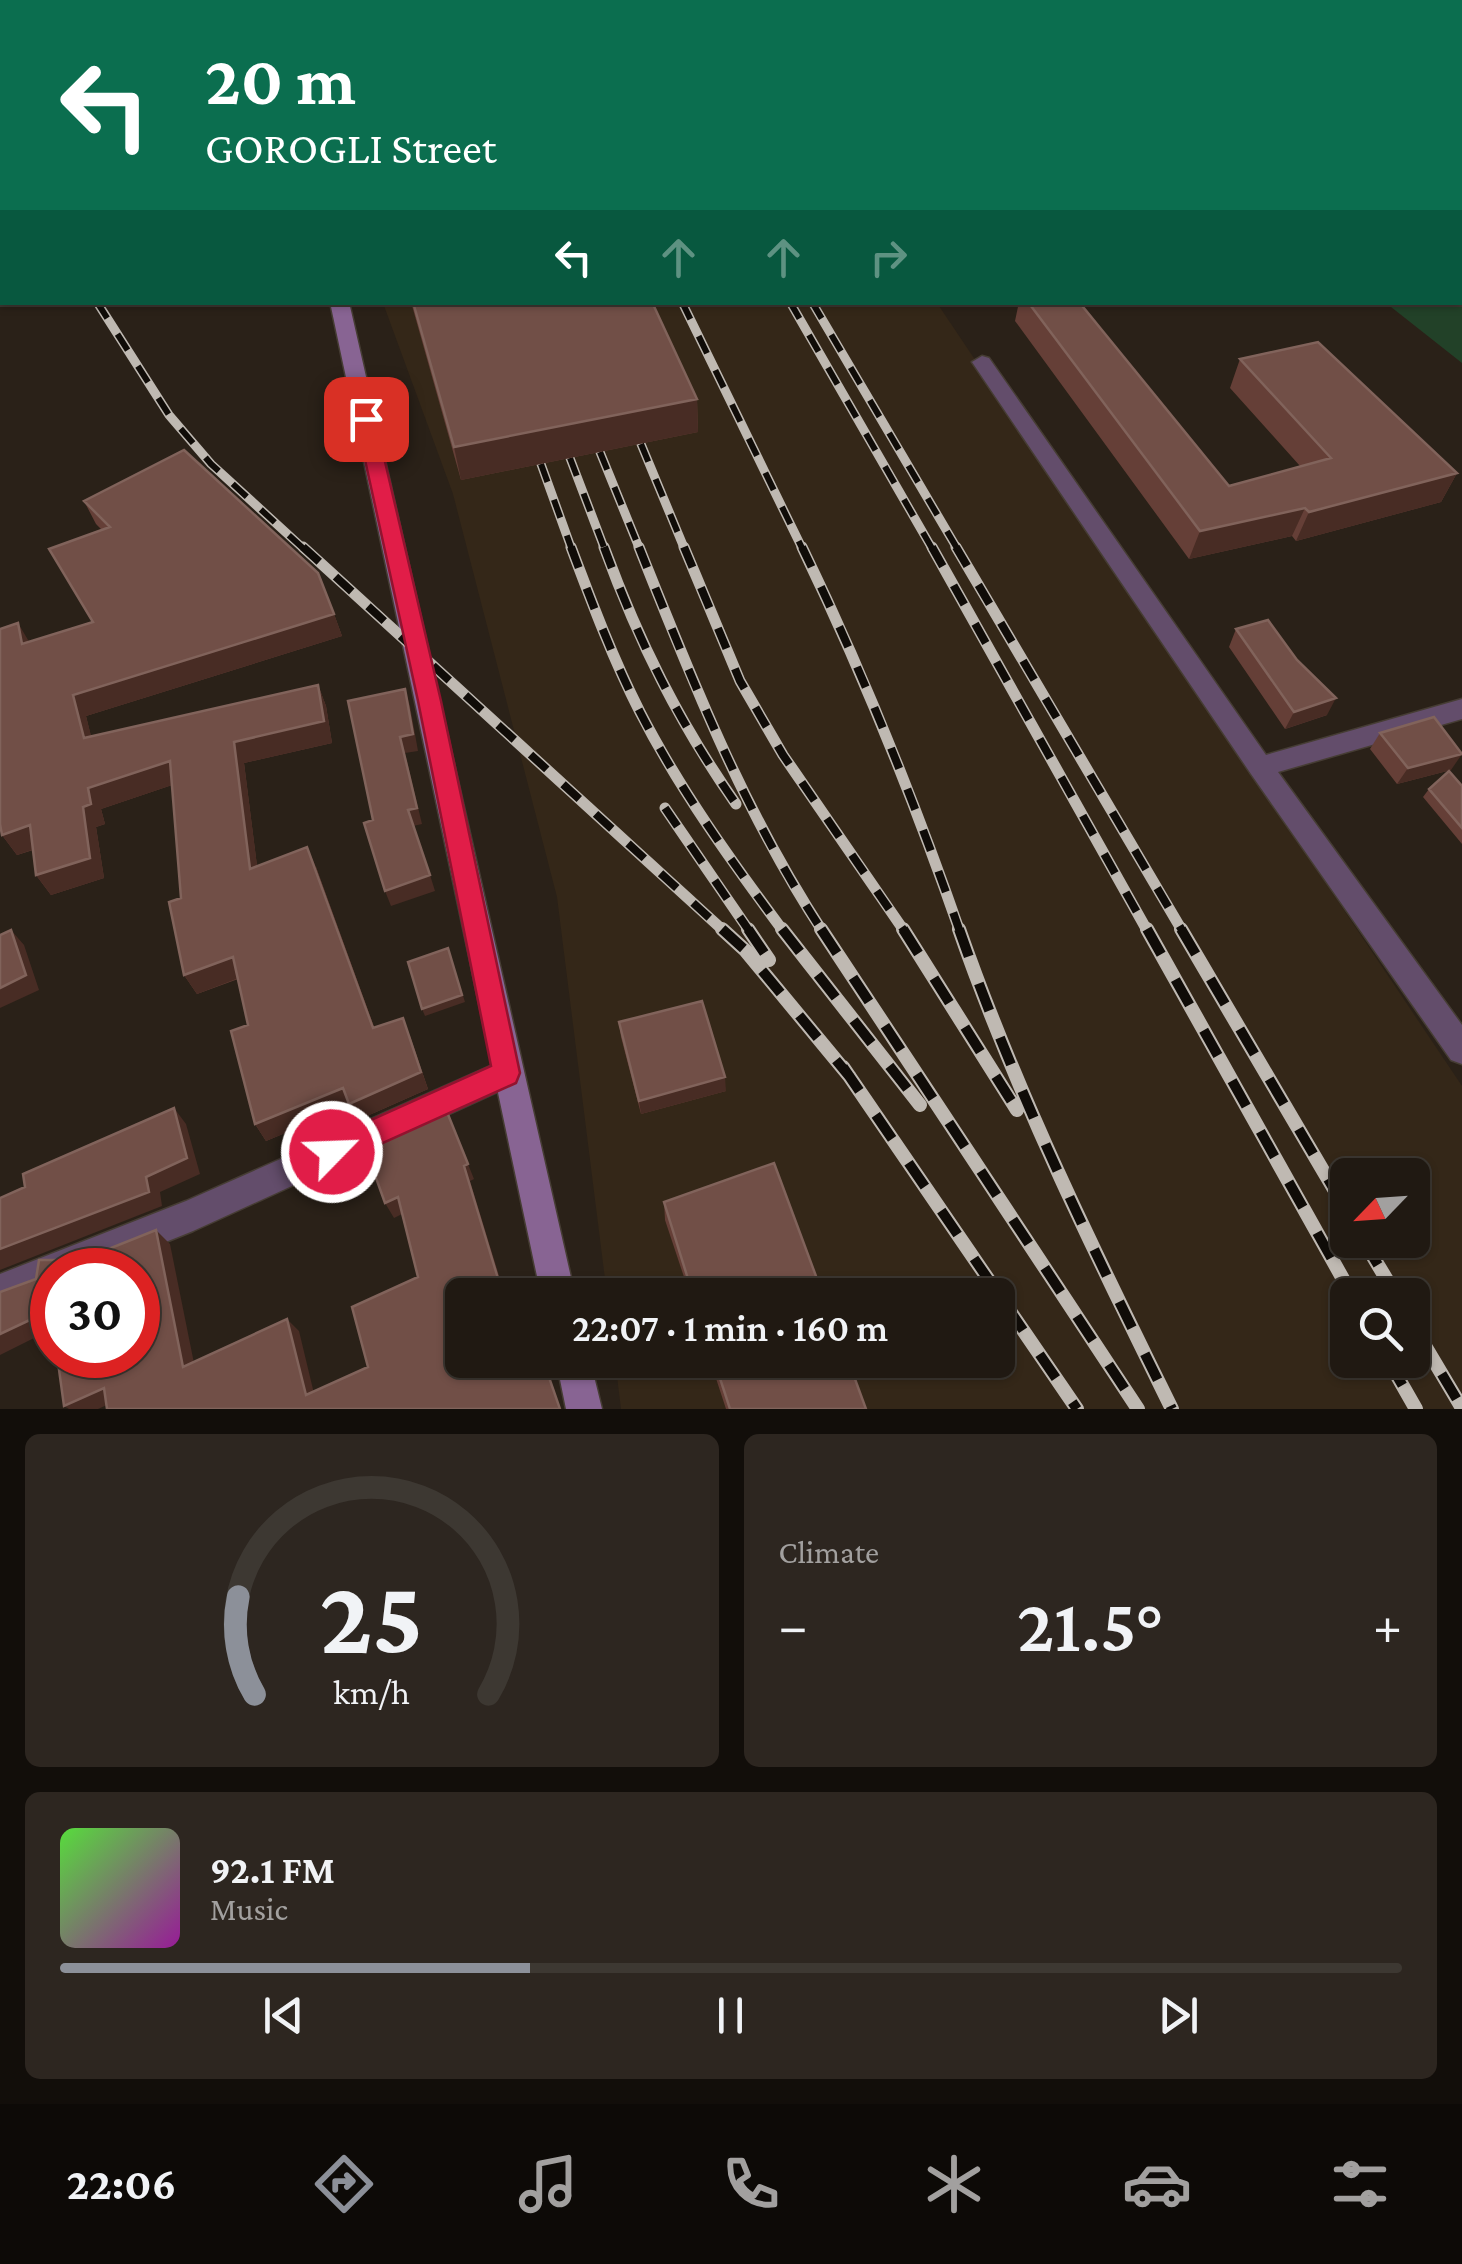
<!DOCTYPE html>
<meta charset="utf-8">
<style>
body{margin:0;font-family:"Crimson Pro",serif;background:#2d2620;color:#f1f3f6;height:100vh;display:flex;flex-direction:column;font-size:38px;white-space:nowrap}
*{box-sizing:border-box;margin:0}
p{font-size:32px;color:#a2a09f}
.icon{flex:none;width:55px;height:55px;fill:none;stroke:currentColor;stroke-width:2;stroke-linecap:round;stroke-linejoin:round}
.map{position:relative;height:1409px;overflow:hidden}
.sheet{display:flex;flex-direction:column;gap:25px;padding:25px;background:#120e0a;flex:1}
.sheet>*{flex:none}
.banner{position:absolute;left:0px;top:0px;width:1462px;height:305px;box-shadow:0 2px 8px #0004,0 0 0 2px #3d3832;background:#0b6e4f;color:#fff;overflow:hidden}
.needle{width:65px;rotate:245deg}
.buttons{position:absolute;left:1330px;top:1158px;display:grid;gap:20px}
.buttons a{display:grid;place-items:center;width:100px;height:100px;border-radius:15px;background:#201912;box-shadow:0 2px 8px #0004,0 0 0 2px #3d3832;font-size:50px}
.speed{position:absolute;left:30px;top:1248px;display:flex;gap:20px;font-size:50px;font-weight:700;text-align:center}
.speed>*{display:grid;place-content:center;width:130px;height:130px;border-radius:50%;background:#201912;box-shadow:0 2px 8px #0004,0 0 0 2px #3d3832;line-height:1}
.speed .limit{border:15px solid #d22;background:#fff;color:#111}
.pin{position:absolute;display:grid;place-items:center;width:85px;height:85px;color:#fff;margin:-42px;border-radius:20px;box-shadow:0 5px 15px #0006}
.me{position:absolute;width:110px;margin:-55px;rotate:66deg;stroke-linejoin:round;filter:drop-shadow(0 0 8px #0008)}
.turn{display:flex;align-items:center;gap:35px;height:210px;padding:0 40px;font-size:45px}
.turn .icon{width:130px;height:130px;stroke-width:2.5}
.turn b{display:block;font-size:70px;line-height:85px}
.lanes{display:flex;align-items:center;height:95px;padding:0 40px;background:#0003;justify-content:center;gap:50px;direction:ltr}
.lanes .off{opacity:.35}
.big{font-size:75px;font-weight:600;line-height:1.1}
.sheet .tile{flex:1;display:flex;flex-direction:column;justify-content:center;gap:15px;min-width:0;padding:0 35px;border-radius:15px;background:#2d2620}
.sheet .dial{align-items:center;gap:0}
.dial svg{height:260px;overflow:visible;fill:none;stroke:#3d3832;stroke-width:7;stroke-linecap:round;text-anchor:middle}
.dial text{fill:#f1f3f6;stroke:none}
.song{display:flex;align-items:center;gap:30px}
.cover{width:120px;height:120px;border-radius:15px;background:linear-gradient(135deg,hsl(110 70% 55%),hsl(300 70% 35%))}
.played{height:10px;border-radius:5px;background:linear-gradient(90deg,#8c9099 35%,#3d3832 35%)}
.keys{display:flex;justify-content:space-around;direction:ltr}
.heat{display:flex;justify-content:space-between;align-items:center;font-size:55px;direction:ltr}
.sheet .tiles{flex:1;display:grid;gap:25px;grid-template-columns:1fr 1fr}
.tile:last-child{grid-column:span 2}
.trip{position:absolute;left:445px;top:1278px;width:570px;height:100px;border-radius:15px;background:#201912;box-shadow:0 2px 8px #0004,0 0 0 2px #3d3832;font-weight:600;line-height:100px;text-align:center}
.dock{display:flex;height:160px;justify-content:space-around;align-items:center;background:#0d0a07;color:#a2a09f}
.dock .icon{width:70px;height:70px}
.dock .active{color:#8c9099}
.dock b{font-size:45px;color:#f1f3f6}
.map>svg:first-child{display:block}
.built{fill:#342718;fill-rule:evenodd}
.green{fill:#224128}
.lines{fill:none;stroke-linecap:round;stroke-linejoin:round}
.minor-casing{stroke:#463d34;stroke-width:3}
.secondary-casing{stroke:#463d34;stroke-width:3}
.minor{fill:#634d6b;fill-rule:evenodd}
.secondary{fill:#886493;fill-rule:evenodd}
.rail-far3-casing{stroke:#bfb9b2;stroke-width:8}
.rail-far2-casing{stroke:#bfb9b2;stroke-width:9}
.rail-far1-casing{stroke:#bfb9b2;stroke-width:11}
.rail-casing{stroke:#bfb9b2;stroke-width:14}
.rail-far3{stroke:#100c08;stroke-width:5;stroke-dasharray:15;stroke-linecap:butt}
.rail-far2{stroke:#100c08;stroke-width:6;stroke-dasharray:19;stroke-linecap:butt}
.rail-far1{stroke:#100c08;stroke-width:8;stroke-dasharray:22;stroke-linecap:butt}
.rail{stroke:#100c08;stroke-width:10;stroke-dasharray:29;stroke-linecap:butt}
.wall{fill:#653f37}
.shaded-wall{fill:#482c24}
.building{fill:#714f47;stroke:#81635b;stroke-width:2.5}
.route{fill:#e11d48;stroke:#92132f;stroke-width:2.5}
</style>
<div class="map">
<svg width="1462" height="1409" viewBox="0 0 1462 1409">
<rect width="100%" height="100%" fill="#2a2118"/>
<path class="built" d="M383,303h554l525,783v323h-841l-6,-49h383v-65h-391l-50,-398 -104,-403zM1348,1175h64v65h-64zM1348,1295h64v65h-64z"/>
<path class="green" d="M1462,262v101l-76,-60 74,-1z"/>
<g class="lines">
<defs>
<path id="minor" d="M982,356l7,2 277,397 196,-56v20l-184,53 184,253v39l-11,-4 -200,-286 -279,-412z
M506,1059l11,4 4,10 -4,10 -324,148 -97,39h-44v18l-52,20v-34l186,-73z"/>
<path id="secondary" d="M223,0h15l1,2h-14z
M330,302h19l226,993h-34z
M556,1360h34l12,49h-36z"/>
</defs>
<use href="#minor" class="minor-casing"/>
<use href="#secondary" class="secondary-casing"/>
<use href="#minor" class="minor"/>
<use href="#secondary" class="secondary"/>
<defs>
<path id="rail-far3" d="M0,162l2,4"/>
<path id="rail-far2" d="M97,302l72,113 42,49 94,86
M682,302l121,248
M790,302l143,248
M812,302l146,248
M641,444l44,106
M600,452l40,98
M570,458l35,92
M541,464l31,86"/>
<path id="rail-far1" d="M303,547l422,385
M571,547c21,56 42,112 69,165 40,78 92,150 144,220
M604,547c35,95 74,174 132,257
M639,547c53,133 105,265 184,385
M684,547l56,134 43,74 122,177
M802,547c61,126 112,253 158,385
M932,547l216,385
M956,547l227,385
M665,808l85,124"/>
<path id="rail" d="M722,929l23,21 105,127
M748,929l21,31
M782,929l138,176
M821,929l317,480
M903,929l114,181
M959,929c58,166 135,322 213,480
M1147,929l205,366
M1181,929l167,284
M843,1067l234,342
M1363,1240l33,55
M1412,1324l50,84
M1388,1360l28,49"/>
</defs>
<use href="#rail-far3" class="rail-far3-casing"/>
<use href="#rail-far2" class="rail-far2-casing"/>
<use href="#rail-far1" class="rail-far1-casing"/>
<use href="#rail" class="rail-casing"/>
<use href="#rail-far3" class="rail-far3"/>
<use href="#rail-far2" class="rail-far2"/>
<use href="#rail-far1" class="rail-far1"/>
<use href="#rail" class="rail"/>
</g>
<path class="wall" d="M411,302h241l45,97 1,33 -237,48z
M1019,302h60l150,184 71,-20 -70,-78 10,-29 217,114 -16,29 -145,39 -4,-5 -103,23 -174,-238z
M84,501l250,113 8,22 -256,80 5,21 227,-52 8,21 6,37 -88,20 13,103 59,1 58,160 36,9 18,53 -70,31 -8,-14 -84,35 -11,-17 -7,-99 -10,-46 -41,15 -13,-19 -3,-77 -9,-113 -71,24 4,15 -9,3 8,51 -53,17 -15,-20 -3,-25 -16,5 -15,-20 27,-193 63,-20 -43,-73 53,-19 -6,-6z
M1236,629l91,86 -42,14 -56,-82z
M1380,733l71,37 -54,14 -27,-35z
M1462,786v58l-39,-47 6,-8z
M619,1022l107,69 -85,23 -20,-77z
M664,1202l159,93h-133l-25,-75z
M710,1360h138l18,49h-140z"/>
<path class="shaded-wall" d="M2,50v34l-2,1v-34z
M697,399l1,33 -237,48 -7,-33z
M1457,473l-16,29 -145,39 13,-29z
M1305,508l-13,28 -103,23 11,-28z
M334,614l8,22 -256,80 11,43 -13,-21 -11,-43z
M18,623l13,22 -9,-1z
M318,685l8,21 6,37 -88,20 16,126 -10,-20 -16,-127z
M405,689l5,17 8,45 -13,2 17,71 -9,2 -5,-16 -8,-73z
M1336,698l-9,17 -42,14 9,-17z
M1462,754l-11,16 -54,14 11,-16z
M170,761l11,21 -80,27 4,15 -9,3 8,51 -53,17 -15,-20 47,-68 5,-19z
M30,825l14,21 -27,9 -15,-20z
M307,847l9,20 65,179 -8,-18z
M430,875l5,16 -44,15 -6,-15z
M11,930l13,15 15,45 -39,18v-20z
M448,948l17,54 -40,14 -3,-7z
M233,957l11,19 -47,18 -13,-19z
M403,1018l25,71 -70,31 -8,-14 -84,35 -11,-17z
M725,1077l1,14 -85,23 -2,-13z
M443,1102l31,77 -4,2 35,114h-2z
M174,1108l12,16 14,50 -40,18 2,14 -162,64v-21l146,-72z
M398,1197l8,15 -12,6 -9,-15z
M156,1230l14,14 27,134 -14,-11z
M51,1310l1,1v18l-52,26v-21z
M287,1319l12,12 18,75 -11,-11z
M104,1388l16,11 -22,10h-29l-5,-3z"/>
<path class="building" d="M0,0h31l3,2h-32v48l-2,1z
M413,302h239l45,97 -243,48z
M1028,302h51l150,184 102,-28 -91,-99 78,-17 139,131 -148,39 -4,-4 -105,23z
M184,450l134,123 16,41 -261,81 11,43 234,-53 6,36 -90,21 16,127 57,-22 66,181 30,-10 18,54 -72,32 -6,-16 -88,36 -24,-93 17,-6 -15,-68 -49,18 -15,-73 12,-4 -11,-137 -82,27 3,16 -8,3 7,51 -54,17 -6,-50 -28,10 -2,-11v-195l18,-6 4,21 71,-22 -44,-73 61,-22 -26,-26z
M1268,620l29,40 39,38 -42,14 -58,-83z
M405,689l8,45 -13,3 17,71 -9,2 22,65 -45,16 -21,-68 9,-3 -25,-119z
M1434,717l28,37 -54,14 -28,-35z
M1449,771l13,15v42l-33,-39z
M11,930l15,45 -26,13v-53z
M448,948l14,47 -40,14 -14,-47z
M702,1001l23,76 -86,24 -20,-79z
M443,1102l25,62 -4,2 39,129h-41v65h81l17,49h-453l-3,-21 -40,18 -7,-51h81v-85h-86v53l-1,-13 -51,24v-42l36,-13 3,-19h42l75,-30 27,137 104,-48 19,76 62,-28 -16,-60 66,-30 -20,-80 -13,6 -23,-64z
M174,1108l13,50 -41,19 3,15 -149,57v-51l25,-11 -2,-13z
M774,1163l49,132h-130l-29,-93z
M714,1360h134l18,49h-136z"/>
<path class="route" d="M366,413l9,6 66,282 79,372 -4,10 -184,83 -10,-4 -5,-10 5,-10 169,-76 -73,-365 -62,-282z"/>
</svg>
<div class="buttons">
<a><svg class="needle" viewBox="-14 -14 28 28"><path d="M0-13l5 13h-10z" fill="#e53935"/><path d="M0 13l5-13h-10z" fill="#a2a09f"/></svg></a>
<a><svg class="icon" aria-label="search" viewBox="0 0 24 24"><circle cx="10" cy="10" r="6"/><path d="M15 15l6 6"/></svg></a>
</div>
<div class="speed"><div class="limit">30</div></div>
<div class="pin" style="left:366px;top:419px;background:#d93025"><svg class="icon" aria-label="arrive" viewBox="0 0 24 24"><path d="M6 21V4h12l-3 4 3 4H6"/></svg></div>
<svg class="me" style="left:332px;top:1152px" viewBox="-20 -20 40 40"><circle r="17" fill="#e11d48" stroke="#fff" stroke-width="3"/><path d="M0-11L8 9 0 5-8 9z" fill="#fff"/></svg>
<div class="trip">22:07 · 1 min · 160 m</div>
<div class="banner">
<div class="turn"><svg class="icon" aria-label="left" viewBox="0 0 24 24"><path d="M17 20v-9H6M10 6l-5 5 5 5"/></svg><div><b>20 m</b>GOROGLI Street</div></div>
<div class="lanes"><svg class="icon" aria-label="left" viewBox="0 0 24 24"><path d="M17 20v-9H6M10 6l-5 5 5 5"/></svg><svg class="icon off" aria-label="ahead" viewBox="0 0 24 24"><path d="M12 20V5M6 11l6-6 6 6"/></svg><svg class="icon off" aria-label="ahead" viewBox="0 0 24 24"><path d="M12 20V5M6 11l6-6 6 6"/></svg><svg class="icon off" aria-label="right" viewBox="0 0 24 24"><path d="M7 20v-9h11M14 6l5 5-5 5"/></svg></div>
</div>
</div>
<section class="sheet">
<div class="tiles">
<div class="tile dial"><svg viewBox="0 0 100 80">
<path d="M14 69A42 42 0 1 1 86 69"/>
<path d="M14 69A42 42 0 0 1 9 39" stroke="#8c9099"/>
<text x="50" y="56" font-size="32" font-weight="700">25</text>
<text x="50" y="72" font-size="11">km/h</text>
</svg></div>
<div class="tile"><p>Climate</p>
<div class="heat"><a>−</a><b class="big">21.5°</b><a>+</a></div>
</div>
<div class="tile">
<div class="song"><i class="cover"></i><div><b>92.1 FM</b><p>Music</p></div></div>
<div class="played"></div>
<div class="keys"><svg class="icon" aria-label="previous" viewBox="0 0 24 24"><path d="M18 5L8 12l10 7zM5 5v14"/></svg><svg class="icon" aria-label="pause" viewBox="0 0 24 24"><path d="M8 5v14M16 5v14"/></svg><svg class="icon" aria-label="next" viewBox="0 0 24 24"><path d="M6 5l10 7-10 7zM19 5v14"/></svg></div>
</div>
</div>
</section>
<nav class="dock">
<b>22:06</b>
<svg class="icon active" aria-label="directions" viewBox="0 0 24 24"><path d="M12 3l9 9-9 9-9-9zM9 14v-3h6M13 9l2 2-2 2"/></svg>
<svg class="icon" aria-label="music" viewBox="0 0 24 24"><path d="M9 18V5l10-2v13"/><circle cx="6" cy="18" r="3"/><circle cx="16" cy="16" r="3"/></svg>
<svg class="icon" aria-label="phone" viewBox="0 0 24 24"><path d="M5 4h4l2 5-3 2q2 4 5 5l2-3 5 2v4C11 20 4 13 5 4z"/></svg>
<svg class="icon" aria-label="climate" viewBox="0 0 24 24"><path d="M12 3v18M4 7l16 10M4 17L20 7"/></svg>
<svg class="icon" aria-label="car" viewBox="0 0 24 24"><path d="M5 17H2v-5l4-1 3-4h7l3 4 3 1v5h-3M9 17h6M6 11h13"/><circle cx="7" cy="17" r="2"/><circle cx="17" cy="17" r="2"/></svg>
<svg class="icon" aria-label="filters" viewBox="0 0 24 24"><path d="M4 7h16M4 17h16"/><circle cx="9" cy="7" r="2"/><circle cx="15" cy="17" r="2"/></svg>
</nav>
